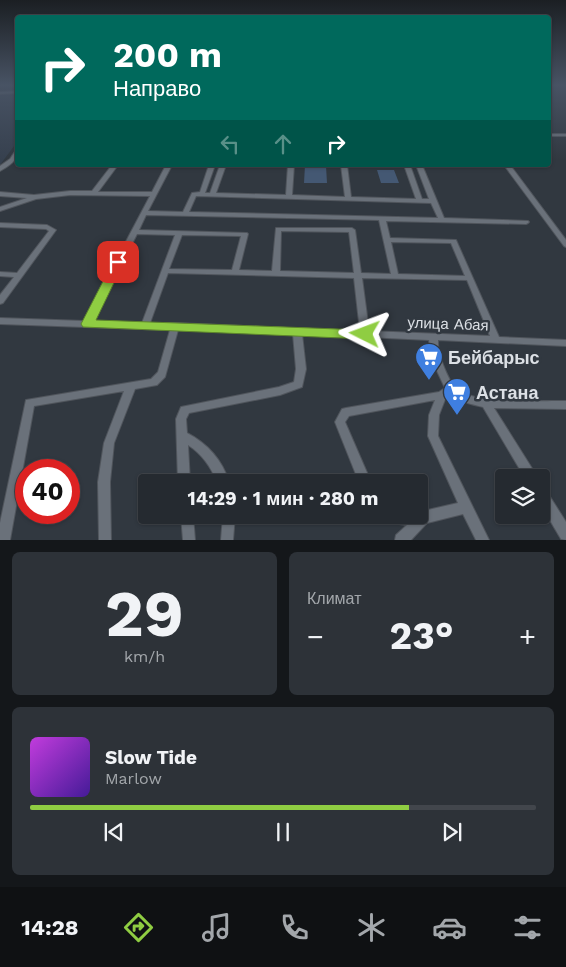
<!DOCTYPE html>
<html lang="ru">
<meta charset="utf-8">
<style>
body{margin:0;font-family:"Work Sans",sans-serif;background:#2d3238;color:#f1f3f6;height:100vh;display:flex;flex-direction:column;font-size:19px;white-space:nowrap}
*{box-sizing:border-box;margin:0}
p{font-size:16px;color:#a3a7ab}
.icon{flex:none;width:28px;height:28px;fill:none;stroke:currentColor;stroke-width:2;stroke-linecap:round;stroke-linejoin:round}
.map{position:relative;height:540px;overflow:hidden}
.drawer{display:flex;flex-direction:column;gap:12px;padding:12px;background:#14171a;flex:1}
.drawer>*{flex:none}
.guide{position:absolute;left:15px;top:15px;width:536px;height:152px;border-radius:5px;box-shadow:0 1px 4px #0004,0 0 0 1px #42464c;background:#00695c;color:#fff;overflow:hidden}
.buttons{position:absolute;left:495px;top:469px;display:grid;gap:10px}
.buttons a{display:grid;place-items:center;width:55px;height:55px;border-radius:5px;background:#252a30;box-shadow:0 1px 4px #0004,0 0 0 1px #42464c;font-size:25px}
.speed{position:absolute;left:15px;top:459px;display:flex;gap:10px;font-size:25px;font-weight:700;text-align:center}
.speed>*{display:grid;place-content:center;width:65px;height:65px;border-radius:50%;background:#252a30;box-shadow:0 1px 4px #0004,0 0 0 1px #42464c;line-height:1}
.speed .limit{border:8px solid #d22;background:#fff;color:#111}
.pin{position:absolute;display:grid;place-items:center;width:42px;height:42px;color:#fff;margin:-21px;border-radius:10px;box-shadow:0 2px 8px #0006}
.me{position:absolute;width:55px;margin:-28px;rotate:273deg;stroke-linejoin:round;filter:drop-shadow(0 0 4px #0008)}
.turn{display:flex;align-items:center;gap:18px;height:105px;padding:0 15px;font-size:22px}
.turn .icon{width:65px;height:65px;stroke-width:2.5}
.turn b{display:block;font-size:35px;line-height:42px}
.lanes{display:flex;align-items:center;height:48px;padding:0 15px;background:#0003;justify-content:center;gap:25px;direction:ltr}
.lanes .off{opacity:.35}
.big{font-size:38px;font-weight:700;line-height:1.1}
.drawer .tile{flex:1;display:flex;flex-direction:column;justify-content:center;gap:8px;min-width:0;padding:0 18px;border-radius:8px;background:#2d3238}
.drawer .dial{align-items:center;gap:0}
.dial b{font-size:65px;line-height:1}
.song{display:flex;align-items:center;gap:15px}
.cover{width:60px;height:60px;border-radius:8px;background:linear-gradient(135deg,hsl(290 70% 55%),hsl(260 70% 35%))}
.played{height:5px;border-radius:2px;background:linear-gradient(90deg,#8fcd42 75%,#42464c 75%)}
.keys{display:flex;justify-content:space-around;direction:ltr}
.heat{display:flex;justify-content:space-between;align-items:center;font-size:28px;direction:ltr}
.drawer .tiles{flex:1;display:grid;gap:12px;grid-template-columns:1fr 1fr}
.tile:last-child{grid-column:span 2}
.trip{position:absolute;left:138px;top:474px;width:290px;height:50px;border-radius:5px;background:#252a30;box-shadow:0 1px 4px #0004,0 0 0 1px #42464c;font-weight:700;line-height:50px;text-align:center}
.dock{display:flex;height:80px;justify-content:space-around;align-items:center;background:#0f1113;color:#a3a7ab}
.dock .icon{width:35px;height:35px}
.dock .active{color:#8fcd42}
.dock b{font-size:22px;color:#f1f3f6}
.map>svg:first-child{display:block}
.built{fill:#36404e}
.green{fill:#445873}
.lines{fill:none;stroke-linecap:round;stroke-linejoin:round}
.minor-casing{stroke:#50555c;stroke-width:2}
.minor{fill:#6a717a;fill-rule:evenodd}
.route{fill:#8fcd42;stroke:#5d852b}
.labels{text-anchor:middle;dominant-baseline:central;stroke-width:5;stroke-linejoin:round;paint-order:stroke}
.street-label{font-size:15px;fill:#dce0e5;stroke:#313840}
.near-poi-label{font-size:18px;font-weight:bold;fill:#dce0e5;stroke:#313840;text-anchor:start}
</style>
<div class="map">
<svg width="566" height="540" viewBox="0 0 566 540">
<rect width="100%" height="100%" fill="#313840"/>
<path class="built" d="M17,93v49l-17,23v-71z"/>
<path class="green" d="M305,165l21,1 1,17h-23z
M377,170h17l5,13h-18z"/>
<g class="lines">
<defs>
<path id="minor" d="M18,91v2l-18,1v-2z
M549,134h17v2h-17z
M16,150h2c0,10 -9,16 -18,21v-5l10,-7z
M112,165h6l-20,27h54l14,-27h6l-24,46 35,1 9,-19 8,-1 9,-27h6l-10,28h5l10,-28h6l-10,28 70,2 2,-30h6l-2,30 53,2 -4,-32h6l4,32 65,2 -12,-34h6l12,34h7l-13,-34h6l22,53 84,3 1,1 -1,1 -2,1 -140,-3 4,17 66,2 43,97 67,3v6l-128,-6c0,5 0,11 2,16 2,7 10,27 15,31 20,20 84,13 111,14v8l-72,-1 44,70h-13l-42,-71c-12,-3 -23,-5 -33,-13l-4,3 -7,18 -1,21 51,104h-13l-13,-26 -36,9 -16,17h-16l1,-5 11,-10c-9,-1 -17,-2 -25,-6l-2,-4h39v-3l39,-9 -30,-67 1,-21 6,-15 -86,16 -4,6 26,60h-12l-24,-60 7,-13 4,-1 93,-16 6,-4 -15,-32 -1,-16 -127,-6 4,35 -4,18 -22,8 -91,18 -3,6 1,14c21,11 35,27 42,49h-12c-6,-15 -15,-28 -29,-37l2,37h-12l-2,-63 5,-12 98,-20 15,-5 2,-13 -3,-35 -115,-4 -13,47 -8,8 -22,4 -21,54 -4,39 1,58h-12l-1,-58 6,-39 20,-52 -90,15 -24,134h-10v-17l26,-123 125,-21 7,-7 12,-42 -170,-6v-6l84,3 66,-125 -80,-1 -34,4 -36,12v-4l27,-9 -27,-2v-4l34,3 36,-4h22zM196,196l235,7 7,15 -249,-6zM146,215l233,5 12,54 -30,-1 -6,-43 -3,-2h-76l-4,43 -33,-1 9,-36 -1,-1 -108,-3zM281,231l68,1 5,41 -74,-2zM137,234l38,1 -33,88 -49,-2zM182,235l59,1 -9,34 -63,-1zM391,242l60,1 14,33 -67,-2zM168,273l186,5 6,53 -185,-8h-25zM362,278l105,2 23,56 -121,-5z
M504,165h6l56,75v7l-2,-1z
M0,223l47,2 9,5 -53,73 -3,1v-9l14,-18 -14,-1v-4l17,1 32,-42 -3,-2 -46,-2z
M541,487l4,2 21,33v18l-5,-1 -20,-34z
M181,515h12l2,25h-12z
M223,515h12l-2,25h-12z"/>
</defs>
<use href="#minor" class="minor-casing"/>
<use href="#minor" class="minor"/>
</g>
<linearGradient id="sky" x2="0" y2="1"><stop stop-color="#1b1f23"/><stop offset="0.53" stop-color="#485364"/><stop offset="1" stop-color="#485364" stop-opacity="0"/></linearGradient>
<rect width="566" height="160" fill="url(#sky)"/>
<path class="route" d="M118,259l6,3 -28,58 269,10 7,4 -7,5 -282,-12 -2,-3 32,-62z"/>
<defs>
<symbol id="supermarket-pin" viewBox="-11 -11 22 30"><path d="M0 17L-7.5 6A9.5 9.5 0 1 1 7.5 6Z" fill="#3f7fe0" stroke="#313840"/><path d="M-6-5.5h2.5l.6 2H6L4.5 2H-2.5L-4.4-4H-6ZM-1.5 3.2a1.3 1.3 0 1 0 .1 0ZM3 3.2a1.3 1.3 0 1 0 .1 0Z" fill="#fff"/></symbol>
</defs>
<g fill-rule="evenodd">
<use href="#supermarket-pin" x="413" y="341" width="32" height="43"/>
<use href="#supermarket-pin" x="441" y="376" width="32" height="43"/>
</g>
<g class="labels">
<g class="street-label">
<text transform="translate(448 324) rotate(2)">улица Абая</text>
</g>
<g class="near-poi-label">
<text x="448" y="357">Бейбарыс</text>
<text x="476" y="392">Астана</text>
</g>
</g>
</svg>
<div class="buttons">
<a><svg class="icon" aria-label="layers" viewBox="0 0 24 24"><path d="M12 4l9 5-9 5-9-5zM3 14l9 5 9-5"/></svg></a>
</div>
<div class="speed"><div class="limit">40</div></div>
<div class="pin" style="left:118px;top:262px;background:#d93025"><svg class="icon" aria-label="arrive" viewBox="0 0 24 24"><path d="M6 21V4h12l-3 4 3 4H6"/></svg></div>
<svg class="me" style="left:365px;top:334px" viewBox="-20 -20 40 40"><path d="M0-17L14 15 0 8-14 15z" fill="#8fcd42" stroke="#fff" stroke-width="4"/></svg>
<div class="trip">14:29 · 1 мин · 280 m</div>
<div class="guide">
<div class="turn"><svg class="icon" aria-label="right" viewBox="0 0 24 24"><path d="M7 20v-9h11M14 6l5 5-5 5"/></svg><div><b>200 m</b>Направо</div></div>
<div class="lanes"><svg class="icon off" aria-label="left" viewBox="0 0 24 24"><path d="M17 20v-9H6M10 6l-5 5 5 5"/></svg><svg class="icon off" aria-label="ahead" viewBox="0 0 24 24"><path d="M12 20V5M6 11l6-6 6 6"/></svg><svg class="icon" aria-label="right" viewBox="0 0 24 24"><path d="M7 20v-9h11M14 6l5 5-5 5"/></svg></div>
</div>
</div>
<section class="drawer">
<div class="tiles">
<div class="tile dial"><b>29</b><p>km/h</p></div>
<div class="tile"><p>Климат</p>
<div class="heat"><a>−</a><b class="big">23°</b><a>+</a></div>
</div>
<div class="tile">
<div class="song"><i class="cover"></i><div><b>Slow Tide</b><p>Marlow</p></div></div>
<div class="played"></div>
<div class="keys"><svg class="icon" aria-label="previous" viewBox="0 0 24 24"><path d="M18 5L8 12l10 7zM5 5v14"/></svg><svg class="icon" aria-label="pause" viewBox="0 0 24 24"><path d="M8 5v14M16 5v14"/></svg><svg class="icon" aria-label="next" viewBox="0 0 24 24"><path d="M6 5l10 7-10 7zM19 5v14"/></svg></div>
</div>
</div>
</section>
<nav class="dock">
<b>14:28</b>
<svg class="icon active" aria-label="directions" viewBox="0 0 24 24"><path d="M12 3l9 9-9 9-9-9zM9 14v-3h6M13 9l2 2-2 2"/></svg>
<svg class="icon" aria-label="music" viewBox="0 0 24 24"><path d="M9 18V5l10-2v13"/><circle cx="6" cy="18" r="3"/><circle cx="16" cy="16" r="3"/></svg>
<svg class="icon" aria-label="phone" viewBox="0 0 24 24"><path d="M5 4h4l2 5-3 2q2 4 5 5l2-3 5 2v4C11 20 4 13 5 4z"/></svg>
<svg class="icon" aria-label="climate" viewBox="0 0 24 24"><path d="M12 3v18M4 7l16 10M4 17L20 7"/></svg>
<svg class="icon" aria-label="car" viewBox="0 0 24 24"><path d="M5 17H2v-5l4-1 3-4h7l3 4 3 1v5h-3M9 17h6M6 11h13"/><circle cx="7" cy="17" r="2"/><circle cx="17" cy="17" r="2"/></svg>
<svg class="icon" aria-label="filters" viewBox="0 0 24 24"><path d="M4 7h16M4 17h16"/><circle cx="9" cy="7" r="2"/><circle cx="15" cy="17" r="2"/></svg>
</nav>
